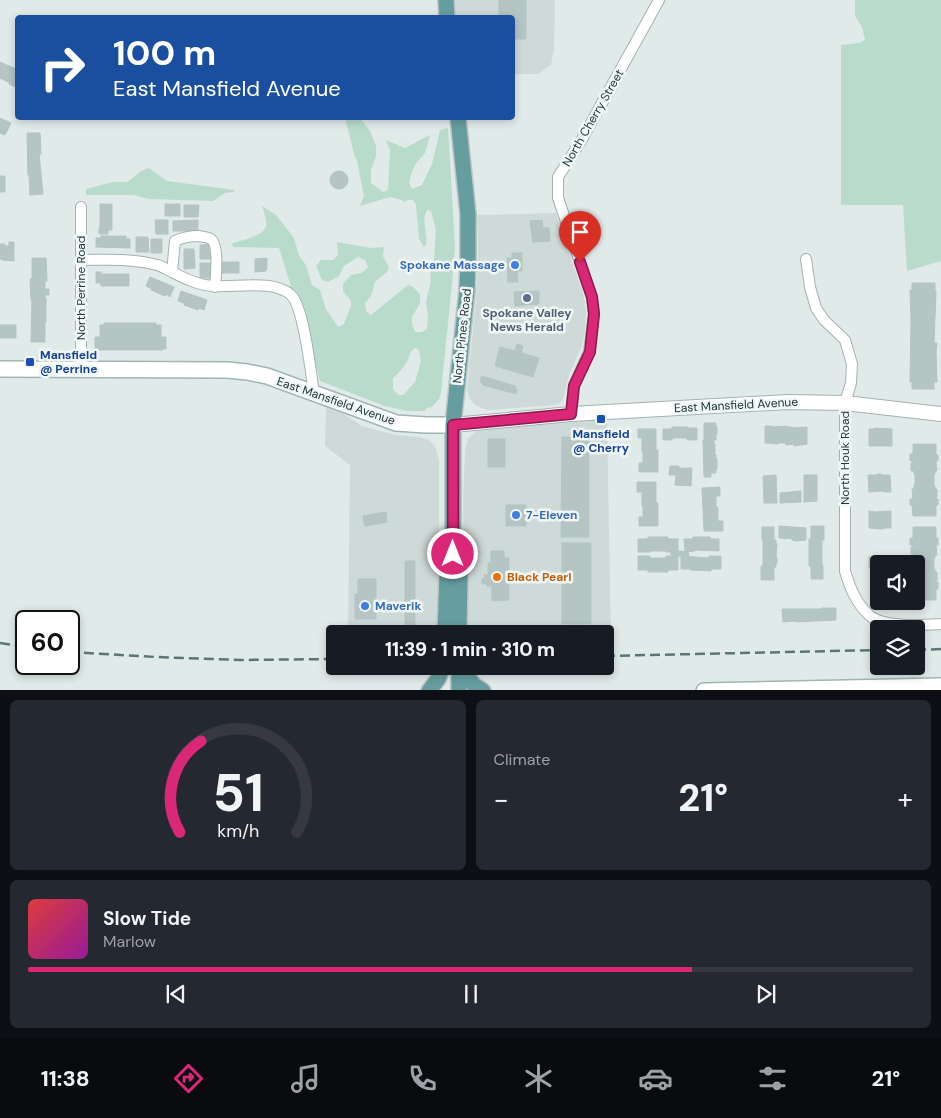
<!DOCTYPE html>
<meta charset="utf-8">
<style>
body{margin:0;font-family:"DM Sans",sans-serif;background:#242831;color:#f1f3f6;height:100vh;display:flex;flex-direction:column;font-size:19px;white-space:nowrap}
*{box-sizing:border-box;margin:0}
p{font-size:16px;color:#9ea1a6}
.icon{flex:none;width:28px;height:28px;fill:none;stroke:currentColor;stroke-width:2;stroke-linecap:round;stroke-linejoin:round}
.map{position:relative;height:690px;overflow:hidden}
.panel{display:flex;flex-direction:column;gap:10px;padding:10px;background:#0d0f14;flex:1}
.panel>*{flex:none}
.hud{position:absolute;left:15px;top:15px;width:500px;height:105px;border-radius:5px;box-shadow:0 2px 8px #0003;background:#1a4fa0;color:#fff;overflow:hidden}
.buttons{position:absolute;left:870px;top:555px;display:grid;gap:10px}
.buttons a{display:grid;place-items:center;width:55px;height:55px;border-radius:5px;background:#171b24;box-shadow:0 2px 8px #0003;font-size:25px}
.speed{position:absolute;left:15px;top:610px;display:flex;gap:10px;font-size:25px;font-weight:700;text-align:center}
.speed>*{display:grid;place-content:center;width:65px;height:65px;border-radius:50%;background:#171b24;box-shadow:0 2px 8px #0003;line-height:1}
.speed .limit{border:2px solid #111;border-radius:8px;background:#fff;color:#111}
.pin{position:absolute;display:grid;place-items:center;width:42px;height:42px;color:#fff;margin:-51px -21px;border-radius:50% 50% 50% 0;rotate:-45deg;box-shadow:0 0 5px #0007}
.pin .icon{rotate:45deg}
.me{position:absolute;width:55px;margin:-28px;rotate:0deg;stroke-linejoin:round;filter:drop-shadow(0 0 4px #0008)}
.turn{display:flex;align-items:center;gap:18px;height:105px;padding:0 15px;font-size:22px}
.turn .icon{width:65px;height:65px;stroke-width:2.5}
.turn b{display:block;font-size:35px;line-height:42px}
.big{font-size:38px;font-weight:800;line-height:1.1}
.panel .widget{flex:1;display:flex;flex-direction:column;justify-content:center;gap:8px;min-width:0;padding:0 18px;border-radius:8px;background:#242831}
.panel .dial{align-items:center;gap:0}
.dial svg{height:130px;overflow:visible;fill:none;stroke:#363941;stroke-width:7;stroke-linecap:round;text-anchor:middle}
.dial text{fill:#f1f3f6;stroke:none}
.song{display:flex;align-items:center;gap:15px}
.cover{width:60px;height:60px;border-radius:8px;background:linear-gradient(135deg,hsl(0 70% 55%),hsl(300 70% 35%))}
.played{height:5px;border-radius:2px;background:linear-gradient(90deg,#db2777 75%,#363941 75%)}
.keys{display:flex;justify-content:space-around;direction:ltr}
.heat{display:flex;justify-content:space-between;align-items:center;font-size:28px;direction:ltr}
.panel .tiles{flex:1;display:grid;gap:10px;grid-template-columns:1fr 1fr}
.widget:last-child{grid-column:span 2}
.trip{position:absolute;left:326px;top:625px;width:288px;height:50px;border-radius:5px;background:#171b24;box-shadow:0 2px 8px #0003;font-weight:800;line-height:50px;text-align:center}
.dock{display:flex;height:80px;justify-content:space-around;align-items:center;background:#090b0e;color:#9ea1a6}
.dock .icon{width:35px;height:35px}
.dock .current{color:#db2777}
.dock b{font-size:22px;color:#f1f3f6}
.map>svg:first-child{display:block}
.built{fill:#cedad8}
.green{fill:#b9dbcc;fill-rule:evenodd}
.building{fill:#b5c5c3;stroke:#b3c4c2}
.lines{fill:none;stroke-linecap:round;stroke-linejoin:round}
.minor-casing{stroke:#a3b1b1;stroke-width:12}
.tertiary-casing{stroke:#a3b1b1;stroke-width:16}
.secondary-casing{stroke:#9fb6b4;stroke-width:18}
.primary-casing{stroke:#bcc4c4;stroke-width:18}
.minor{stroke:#fff;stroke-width:10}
.tertiary{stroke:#fff;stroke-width:14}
.secondary{stroke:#fff;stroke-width:15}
.primary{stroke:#669d9f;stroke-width:15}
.rail{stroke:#5b7576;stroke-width:2.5;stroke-dasharray:10 5;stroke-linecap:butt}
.route-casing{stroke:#8e194d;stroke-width:12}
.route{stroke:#db2777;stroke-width:9}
.shop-dot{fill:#3f7fe0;stroke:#f0f7f6;stroke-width:2}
.service-dot{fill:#5c6f8a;stroke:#f0f7f6;stroke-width:2}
.transit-dot{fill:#1a4fb4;stroke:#f0f7f6;stroke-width:2}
.food-dot{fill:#e8710a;stroke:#f0f7f6;stroke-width:2}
.labels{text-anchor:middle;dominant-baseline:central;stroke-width:5;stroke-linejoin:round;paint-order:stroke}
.street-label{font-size:12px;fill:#21393a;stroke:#f0f7f6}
.shop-label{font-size:12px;font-weight:bold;fill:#366cbe;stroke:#f0f7f6;text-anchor:start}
.service-label{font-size:12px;font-weight:bold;fill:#4e5e75;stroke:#f0f7f6}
.transit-label{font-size:12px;font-weight:bold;fill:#164399;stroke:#f0f7f6;text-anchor:start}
.food-label{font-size:12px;font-weight:bold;fill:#c56008;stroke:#f0f7f6;text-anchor:start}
</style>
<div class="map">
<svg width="941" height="691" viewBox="0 0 941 691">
<rect width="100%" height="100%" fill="#e0eae9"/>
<path class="built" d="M454,0h101l-1,49 -3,16 -13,9h-25l-1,-56 -58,-1z
M556,213l5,20 22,59 3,19 -1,20 -3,15 -13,29 -6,25 -4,4 -4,1 -66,5 -8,-2 -7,-4 -5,-7 -2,-8 9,-90 2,-35v-27l-1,-22z
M326,407l16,6 20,13 33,9 25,2 9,3 6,6 4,14v70l-2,104h-89l2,-169 -25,-19z
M607,419l4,222h-6v-7h-141l-1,-134 2,-50 3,-11 9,-9 10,-1z"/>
<path class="green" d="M855,0h86v261l-34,10 -4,-66h-62v-160l18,-2 6,-3 -3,-13 -7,-11z
M345,118h15l10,13 6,15v10l-5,14v13l12,9 5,-2 2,-40 -4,-10 19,8 25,-13 -5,18 -9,10 -5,11 -2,9 3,6 10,-4 10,-21 8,-34 8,-2 7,118 -3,38 -11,108 -2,7 -7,8 -5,1 -3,3h-16l-23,-5 -65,-25 -18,-69 -9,-19 -14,-45 -45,-1 -3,-3c9,-4 34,-8 35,-18 1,-6 -2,-14 -4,-20l14,9 18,23 5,18 7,9 6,20 8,5 6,19 12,18 6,-3 7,-18v-5l-8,-10v-7l8,-9 11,-2 6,-6 -3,-7 -7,-3 -14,9 -5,10 -11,6 -6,-2 -6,-14 5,-6h12l5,-5 -1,-13 34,6 13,-1 -1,10 6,10 -2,5 -12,10 -4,14 -6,7 1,8 5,4 37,-30 4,1 8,8v9l-8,14v7l3,8h7l5,-3 1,-12 -2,-16 5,-19 -1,-14 4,-9 2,-29 -5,-19 -4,-1c-6,11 1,24 -1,35l-2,2 -5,-8 -3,-34 -3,-5h-5l-4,2 -2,-2 -12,-3 -30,9 4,-10 -7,-35 -3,-7zM415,348l4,2 2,11 -6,21 -12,13h-5l-5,-6v-11c5,-4 10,-10 14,-16 3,-6 2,-10 8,-14z
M149,168l18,13 67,9v2l-9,1 -12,8 -64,-2 -15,-4h-48v-6l27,-7h15l13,-11z"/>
<path class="building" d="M499,0h27v39h-14v-21h-13z
M0,62l16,7 -1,2 3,1v16l-9,-4 1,-1 -10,-5z
M0,118l11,5 -6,12 -5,-2z
M27,133h13l1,21h-2l4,40 -13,1 -1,-20h-1z
M330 180a9 9 0 1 1 18 0a9 9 0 1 1-18 0Z
M0,176h5v16h-5z
M100,204h12v26h-4v4h-9v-6h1z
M165,204h15v12h-15z
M184,205h15l-1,12h-14z
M155,220h13v14h-12z
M198,220v11h-25v-10z
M542,220l1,8h6l1,13 -17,1 -3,-21z
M101,236h25v3h4v9l-34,-1v-9h5z
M136,237h12l1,15h-13z
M151,239h11v14h-11z
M9,242h5v19l-12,-1v-1h-2v-15h5v2h4z
M211,244l1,15h-12v-14z
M184,249h10l1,19 -11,1z
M512,253h10v18h-5l1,11h-10l-1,-24h5z
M32,258h14l1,23h-2v8h4v6h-4v3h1v24h-1v20h-14l1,-42h-1l-1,-21h2z
M267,258v11h-1v2l-11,1v-13z
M222,262h17v11h-17z
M200,263h12v15h-12z
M96,272h5v2h28v12h-28v-3h-5z
M150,277l24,10 -4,10 -4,-3 -1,2 -14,-6 1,-1 -6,-3z
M912,283h23v8h1l-2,52h3l-1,9 1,30h-3v7h-22v-7h-2l1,-62 -1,-30h2z
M181,291l26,9 -3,10 -5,-2 -1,2 -14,-5v-2l-6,-2z
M539,291v13l-24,2 -1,-14z
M104,323h52v2h5v12h5v12h-4v1h-63v-1h-4v-12h5v-12h4z
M0,325h16v13h-16z
M517,344l6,2 -2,7 18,5 -6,19 -38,-11 5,-19 15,4z
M482,376l33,10 2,4 -1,4 -33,-9 -3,-5z
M704,423h12v4h1v7h-1v6h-2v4h1v12l1,-1v4h1v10h-1v4h-5v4h-7l-1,-37h1z
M765,426h7v1l15,-1v1h5v1l15,-1v17l-13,2v-2l-8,1v-2h-8v1l-13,-1z
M672,427h16v1h9v12h-10v-2h-15v2h-9v-11h9z
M874,428l18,1v17h-23v-17h5z
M638,429h18v21h2v22h-19v-9h4v-11h-1v-14h-4z
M562,437h27v100h-28z
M488,439h17v28h-17z
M913,444h23v11h2v6h-2l1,10h-2v3h-1v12h1v3h2v8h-1v2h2v6h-2v11h-23l-1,-11h-2v-6h3l-1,-10h2v-4h1v-11h-1v-3h-3v-8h2v-2h-3v-7h3z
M670,466h9v2h13l-1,18 -16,-1 1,-10h-7z
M877,474h4v1h9l1,17h-7v-1l-15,1 -1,-17h9z
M776,475l1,28h-13l-1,-27z
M804,475h13v26l-13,1z
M637,482h19v21h2v23h-19v-9h4v-11h-1v-14h-5z
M720,487v9h-4v11h2v14h5v10h-19l-2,-43z
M801,491v11l-21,1v-10z
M506,505h20v21h-20z
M869,511l7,1 15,-1v17h-8v1l-14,-1z
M386,512l1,10 -22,4 -2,-10z
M779,526l27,2v12l-10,1 -4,-1v-2l-9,1v-1h-4z
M811,526h13v14h-2v25h1v14h-12v-13h-2v-27h2z
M762,527h12v13h2v4h1l-1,13h1v6h-1v4h-2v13h-13v-14h2v-26h-1z
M913,527h23v11h2v7h-2l1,10h-2v3h-1v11h1v3h2v8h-1v2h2v7h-2v11h-20v-36h-1l-1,-10h-3v-7h2v-2h-3v-7h3z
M648,537h20v2h10v13h-12v-1h-16v1h-12v-13h10z
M693,537h17v2h9v12l-24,-1v1l-10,1 -1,-13h9z
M562,543h29v81h-29z
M491,551h13v7h5v42l-17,1v-15h-5v-2h-5v-5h3l-1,-4h4v-12h3z
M678,551l10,1 1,4h-18v-4h7z
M638,556h12v2h16v-2h12v14h-10v2h-20v-2h-10z
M681,556l28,2v-2h12v13h-10v2l-20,-1v-1h-10z
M869,557h13l1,7h-4v16h-8v-12h-2z
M885,557h11v7h-11z
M405,561h10v64h-10z
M358,579h18v40h-21v-25h3z
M822,608h14v12l-40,2v-1l-13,1 -1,-13h40z"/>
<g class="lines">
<defs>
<path id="minor" d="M806,259l4,28 6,21 8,12 21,20 7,24 -1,19 -6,20v168c5,17 11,32 24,44 14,13 54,10 72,9
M81,260c25,0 51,-2 76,5 5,1 9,4 13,6 14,7 27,14 43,15 22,2 61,-7 78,9 13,12 20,79 23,99
M172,272l3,-31c8,-4 15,-5 24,-5 3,1 9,1 12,3 8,6 5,37 4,48
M81,369v-162
M571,414l3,-29 15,-33 5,-38 -2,-17 -34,-99v-21l23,-36 78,-141"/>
<path id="tertiary" d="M453,425l118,-11 217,-12 57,1 96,11"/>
<path id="secondary" d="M0,369l227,1 20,2 20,4 129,47 30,2h27
M704,691l237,-5"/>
<path id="primary" d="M446,0l1,18
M453,554l7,19 -1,61
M445,634l2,-60 6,-20v-129l14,-134 1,-33v-44l-10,-96
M459,666l15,19 9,6
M459,666v25
M429,691l9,-12 5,-13"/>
</defs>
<use href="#minor" class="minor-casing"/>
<use href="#tertiary" class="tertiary-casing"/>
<use href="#secondary" class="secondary-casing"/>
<use href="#primary" class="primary-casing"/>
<use href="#minor" class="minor"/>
<use href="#tertiary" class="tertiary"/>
<use href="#secondary" class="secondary"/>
<use href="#primary" class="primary"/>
<path class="rail" d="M0,643l26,4
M916,650l25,-1
M69,652l87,5 84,3 95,-1
M605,656l274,-6"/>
</g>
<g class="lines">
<defs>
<path id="route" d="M453,554v-129l118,-11 3,-28 16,-34 4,-38 -2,-17 -12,-35"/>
</defs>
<use href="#route" class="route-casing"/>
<use href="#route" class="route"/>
</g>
<g class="shop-dot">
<circle cx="515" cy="265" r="5"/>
<circle cx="516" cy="515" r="5"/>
<circle cx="365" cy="606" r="5"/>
</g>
<circle class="service-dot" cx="527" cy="298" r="5"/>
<g class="transit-dot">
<rect x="25" y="357" width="10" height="10" rx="2.5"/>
<rect x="596" y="414" width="10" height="10" rx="2.5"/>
</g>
<circle class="food-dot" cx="497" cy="577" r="5"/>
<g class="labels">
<g class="street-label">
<text transform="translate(593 118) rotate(-60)">North Cherry Street</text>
<text transform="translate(81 288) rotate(-90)">North Perrine Road</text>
<text transform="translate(462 336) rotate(-84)">North Pines Road</text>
<text transform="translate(336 401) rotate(19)">East Mansfield Avenue</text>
<text transform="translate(736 405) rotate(-3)">East Mansfield Avenue</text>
<text transform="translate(845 458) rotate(-90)">North Houk Road</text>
</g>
<g class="shop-label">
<text x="505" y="265" text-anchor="end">Spokane Massage</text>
<text x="526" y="515">7-Eleven</text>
<text x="375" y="606">Maverik</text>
</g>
<g class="service-label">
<text x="527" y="313">Spokane Valley<tspan x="527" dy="14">News Herald</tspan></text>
</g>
<g class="transit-label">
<text x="40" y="355">Mansfield<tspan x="40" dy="14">@ Perrine</tspan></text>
<text x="601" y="434" text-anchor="middle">Mansfield<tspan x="601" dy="14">@ Cherry</tspan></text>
</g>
<g class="food-label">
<text x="507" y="577">Black Pearl</text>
</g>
</g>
</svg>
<div class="buttons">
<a><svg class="icon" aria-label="sound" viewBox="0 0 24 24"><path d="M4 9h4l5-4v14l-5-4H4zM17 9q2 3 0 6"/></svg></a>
<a><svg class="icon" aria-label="layers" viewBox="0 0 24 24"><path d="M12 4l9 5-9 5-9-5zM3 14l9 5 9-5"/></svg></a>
</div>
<div class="speed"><div class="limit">60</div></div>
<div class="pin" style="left:580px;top:262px;background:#d93025"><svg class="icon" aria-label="arrive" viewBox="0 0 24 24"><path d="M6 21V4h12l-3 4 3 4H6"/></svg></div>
<svg class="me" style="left:453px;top:554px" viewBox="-20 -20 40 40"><circle r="17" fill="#db2777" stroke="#fff" stroke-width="3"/><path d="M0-11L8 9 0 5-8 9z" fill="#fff"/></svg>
<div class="trip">11:39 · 1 min · 310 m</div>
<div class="hud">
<div class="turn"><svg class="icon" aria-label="right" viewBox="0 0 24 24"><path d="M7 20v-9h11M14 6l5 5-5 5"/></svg><div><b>100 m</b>East Mansfield Avenue</div></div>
</div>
</div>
<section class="panel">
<div class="tiles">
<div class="widget dial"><svg viewBox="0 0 100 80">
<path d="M14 69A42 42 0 1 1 86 69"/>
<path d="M14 69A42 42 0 0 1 27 13" stroke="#db2777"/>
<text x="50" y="56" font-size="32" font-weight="700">51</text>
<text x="50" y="72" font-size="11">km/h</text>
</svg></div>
<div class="widget"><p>Climate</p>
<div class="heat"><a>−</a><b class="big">21°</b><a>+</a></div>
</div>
<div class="widget">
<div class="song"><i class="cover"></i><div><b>Slow Tide</b><p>Marlow</p></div></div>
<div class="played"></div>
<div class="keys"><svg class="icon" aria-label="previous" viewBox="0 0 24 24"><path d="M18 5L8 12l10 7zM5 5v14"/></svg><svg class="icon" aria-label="pause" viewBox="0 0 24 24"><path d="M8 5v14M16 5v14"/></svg><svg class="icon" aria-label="next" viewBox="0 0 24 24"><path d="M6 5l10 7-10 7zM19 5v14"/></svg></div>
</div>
</div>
</section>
<nav class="dock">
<b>11:38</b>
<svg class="icon current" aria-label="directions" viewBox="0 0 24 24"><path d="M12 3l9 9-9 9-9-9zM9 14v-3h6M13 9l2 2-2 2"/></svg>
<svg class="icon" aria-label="music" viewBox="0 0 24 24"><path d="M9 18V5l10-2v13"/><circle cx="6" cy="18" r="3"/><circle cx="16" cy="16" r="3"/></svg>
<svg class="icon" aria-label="phone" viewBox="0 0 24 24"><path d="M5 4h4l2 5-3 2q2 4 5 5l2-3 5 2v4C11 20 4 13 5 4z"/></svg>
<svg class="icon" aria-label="climate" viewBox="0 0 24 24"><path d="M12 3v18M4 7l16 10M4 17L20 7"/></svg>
<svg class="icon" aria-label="car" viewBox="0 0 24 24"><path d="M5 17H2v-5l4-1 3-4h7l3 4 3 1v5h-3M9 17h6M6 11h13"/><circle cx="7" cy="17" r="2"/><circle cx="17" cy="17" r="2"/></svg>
<svg class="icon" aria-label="filters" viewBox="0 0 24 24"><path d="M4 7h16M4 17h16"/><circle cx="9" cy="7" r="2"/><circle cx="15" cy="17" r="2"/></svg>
<b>21°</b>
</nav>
